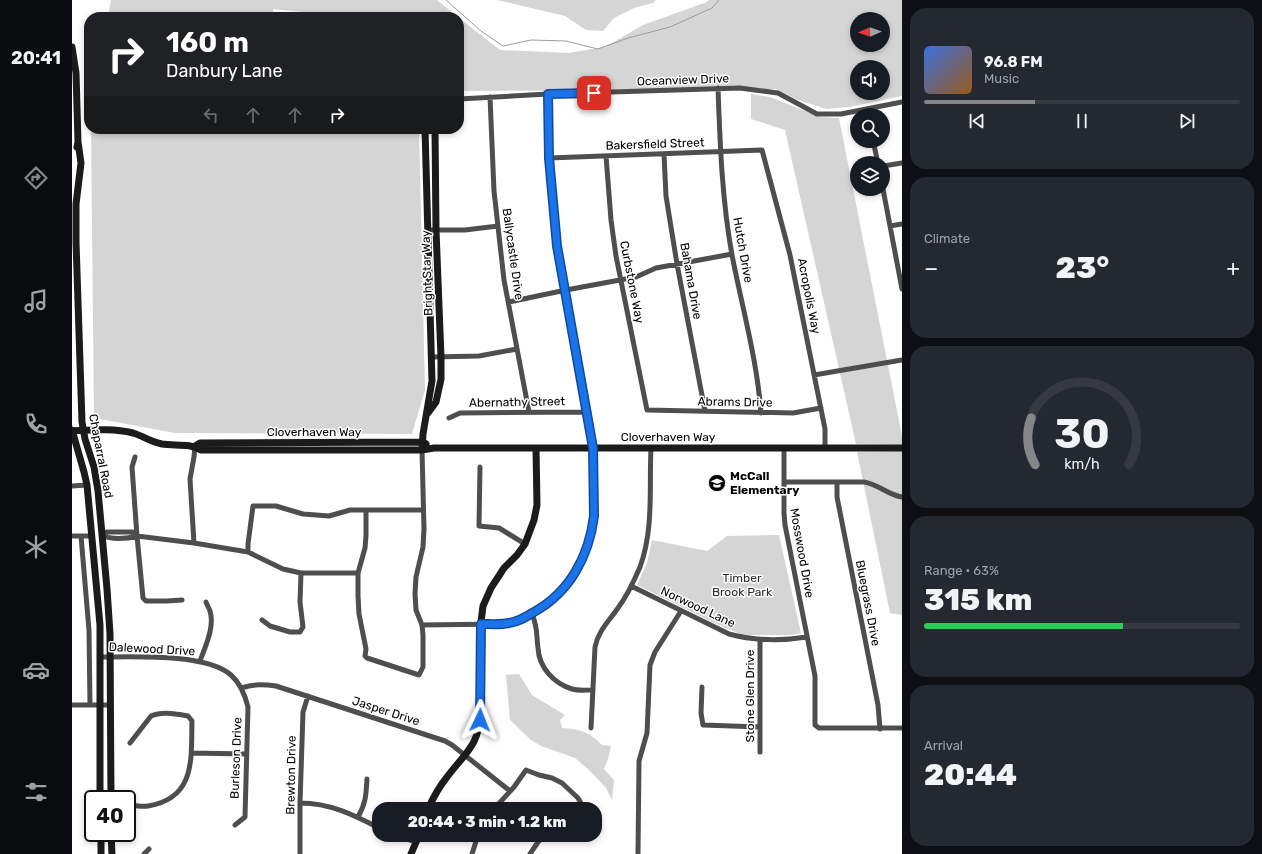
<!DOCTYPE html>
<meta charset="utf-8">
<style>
body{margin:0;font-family:Rubik,sans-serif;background:#242831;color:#f1f3f6;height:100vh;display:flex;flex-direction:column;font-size:15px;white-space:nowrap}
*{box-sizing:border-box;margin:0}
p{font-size:13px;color:#9ea1a6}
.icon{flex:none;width:22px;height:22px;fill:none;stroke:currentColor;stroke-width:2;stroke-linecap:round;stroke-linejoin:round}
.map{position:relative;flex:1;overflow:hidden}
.panel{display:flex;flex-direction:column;gap:8px;padding:8px;background:#0d0f14;width:360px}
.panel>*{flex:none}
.top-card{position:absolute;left:12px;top:12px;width:380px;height:122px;border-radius:16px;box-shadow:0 2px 6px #0003;background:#202124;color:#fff;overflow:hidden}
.needle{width:26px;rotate:268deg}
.fabs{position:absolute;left:778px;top:12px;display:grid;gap:8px}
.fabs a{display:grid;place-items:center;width:40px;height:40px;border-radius:50%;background:#171b24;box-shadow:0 2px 6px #0003;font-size:20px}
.speed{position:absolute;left:12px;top:790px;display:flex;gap:8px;font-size:20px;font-weight:700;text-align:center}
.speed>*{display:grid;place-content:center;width:52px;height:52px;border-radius:50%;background:#171b24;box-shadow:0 2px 6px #0003;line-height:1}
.speed .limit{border:2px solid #111;border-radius:6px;background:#fff;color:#111}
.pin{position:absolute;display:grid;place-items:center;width:34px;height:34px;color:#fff;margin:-17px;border-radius:8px;box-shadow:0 2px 6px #0006}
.me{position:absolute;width:44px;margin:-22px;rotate:2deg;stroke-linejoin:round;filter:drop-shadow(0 0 3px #0008)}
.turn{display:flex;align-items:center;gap:14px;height:84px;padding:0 16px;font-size:18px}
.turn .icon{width:52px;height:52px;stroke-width:2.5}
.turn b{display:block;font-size:28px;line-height:34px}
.lanes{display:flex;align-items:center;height:38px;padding:0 16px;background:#0003;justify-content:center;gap:20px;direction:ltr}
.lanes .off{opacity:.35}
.big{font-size:30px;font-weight:800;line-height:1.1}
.panel .tile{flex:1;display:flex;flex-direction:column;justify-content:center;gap:6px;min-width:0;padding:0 14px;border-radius:16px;background:#242831}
.panel .dial{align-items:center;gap:0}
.dial svg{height:104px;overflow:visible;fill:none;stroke:#363941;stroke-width:7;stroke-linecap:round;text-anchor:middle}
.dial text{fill:#f1f3f6;stroke:none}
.song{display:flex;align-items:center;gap:12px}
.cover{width:48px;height:48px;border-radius:6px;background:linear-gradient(135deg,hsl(220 70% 55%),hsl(30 70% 35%))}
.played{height:4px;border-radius:2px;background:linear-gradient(90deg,#858687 35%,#363941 35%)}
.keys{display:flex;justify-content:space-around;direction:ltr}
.heat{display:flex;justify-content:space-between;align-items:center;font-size:22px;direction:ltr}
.charge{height:6px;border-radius:3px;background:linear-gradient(90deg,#34c759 63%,#363941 0)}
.trip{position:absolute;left:300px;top:802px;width:230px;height:40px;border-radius:16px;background:#171b24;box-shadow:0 2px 6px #0003;font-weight:800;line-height:40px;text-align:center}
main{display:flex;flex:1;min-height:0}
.tab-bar{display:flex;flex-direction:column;width:72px;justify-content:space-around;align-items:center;background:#090b0e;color:#9ea1a6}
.tab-bar .icon{width:28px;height:28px}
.tab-bar .selected{color:#858687}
.tab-bar b{font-size:18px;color:#f1f3f6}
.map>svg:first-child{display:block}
.green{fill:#d5d5d5;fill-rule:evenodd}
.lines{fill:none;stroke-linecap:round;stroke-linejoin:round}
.stream{stroke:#9c9c9c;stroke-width:1}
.street{stroke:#4e4e4e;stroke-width:5}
.secondary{stroke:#1b1b1b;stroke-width:7}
.route-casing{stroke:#114b97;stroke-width:10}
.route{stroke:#1a73e8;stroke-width:7}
.labels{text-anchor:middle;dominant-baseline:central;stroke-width:3;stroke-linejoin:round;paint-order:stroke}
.street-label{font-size:12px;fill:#000;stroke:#fff}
.poi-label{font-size:12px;font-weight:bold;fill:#000;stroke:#fff;text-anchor:start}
.park-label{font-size:12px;fill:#2c2c2c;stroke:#fff}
</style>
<main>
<nav class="tab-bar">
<b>20:41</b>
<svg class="icon selected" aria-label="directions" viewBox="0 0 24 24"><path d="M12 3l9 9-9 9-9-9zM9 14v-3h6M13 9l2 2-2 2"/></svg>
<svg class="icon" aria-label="music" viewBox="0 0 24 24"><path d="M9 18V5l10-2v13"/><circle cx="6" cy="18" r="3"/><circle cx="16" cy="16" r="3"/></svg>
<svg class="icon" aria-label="phone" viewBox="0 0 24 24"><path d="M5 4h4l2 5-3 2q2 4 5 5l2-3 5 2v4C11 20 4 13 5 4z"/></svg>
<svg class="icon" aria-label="climate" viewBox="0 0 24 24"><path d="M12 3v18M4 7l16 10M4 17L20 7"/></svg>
<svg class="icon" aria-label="car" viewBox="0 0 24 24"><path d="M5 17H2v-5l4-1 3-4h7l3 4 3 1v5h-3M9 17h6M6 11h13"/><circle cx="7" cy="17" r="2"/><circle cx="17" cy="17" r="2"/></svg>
<svg class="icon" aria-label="filters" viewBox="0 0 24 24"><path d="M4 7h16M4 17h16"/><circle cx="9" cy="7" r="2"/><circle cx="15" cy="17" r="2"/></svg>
</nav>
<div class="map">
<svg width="830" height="854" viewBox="0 0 830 854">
<rect width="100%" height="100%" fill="#fff"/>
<path class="green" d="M39,0h326l21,17h-113l-22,-3 -50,-5v8h-165z
M425,0h159l-3,3 -19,5 -20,10 -11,13 -17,-1 -21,-14z
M637,0h193v96l-52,11 -24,2 -28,-9 -22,-11 -317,2v-73l41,32 68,3 37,-6 38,-22 64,-23zM785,19h26v26h-26zM785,67h26v26h-26z
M679,94l19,3 50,20 19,1 63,318v9l-46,-1 -71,-314 -34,-11z
M19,129h328l6,261 -13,44 -237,-1 -81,-15z
M830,451v164l-12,-2 -33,-161z
M707,535l22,98 -10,2h-42l-9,-1 -30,-13 -73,-36 10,-22 5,-23 55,11 20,-15z
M447,674l13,21 33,20 -5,5 2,8c18,1 28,4 40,17l9,1 -3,13 -4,10 10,11 -2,20 -6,-12 -17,-18 -14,-12 -34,-12 -10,-6 -21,-20 -4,-45z"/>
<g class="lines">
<path class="stream" d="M374,0l35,31 22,15 28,-6 35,1 32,8 30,-11 42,-11 42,-19 7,-8"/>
<path class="street" d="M646,88c2,56 4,112 14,167 10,52 25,104 29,158
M418,97l4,94 10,89 25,132
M387,99l89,-5 192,-6 38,5 39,21h24l61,-12
M796,109l1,6
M801,141l5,22
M592,154l2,42 11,68 28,147
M534,156l5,64 5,36 31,154 146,3 28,-5
M477,158l213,-8 28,105 35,174v19
M811,166l19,-3
M811,189l19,100
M818,226l12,-2
M356,230h37l33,-4
M437,302l57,-12 54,-10 16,-3 20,-9 76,-14
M360,357l47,-1 38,-7
M742,375l88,-15
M377,418l11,-5 127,-1
M712,448v65l1,12 30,151v49l4,3h83
M63,457l-3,10 5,69 6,62 3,3h21l15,-1
M408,467l-1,59 20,2 26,16
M712,482h80c14,2 24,13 38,15
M765,482v15l41,208 2,24
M0,486l15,-1
M294,510v26l-1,12 -7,25v23l1,18 7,35 -1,7 2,2 52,17 4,-8v-32l-1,-10 -6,-15 -1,-16 1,-17 7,-30 1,-18 -2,-79
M0,536h19
M9,536l8,94 1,75
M65,536l-4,-4h-26l-5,3c9,5 25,4 35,1l57,7 54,9 35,17 18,4h57
M122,543l-4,-64 4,-22 1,-11
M176,552v-8l5,-38h23l27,8 26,2 21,-6h73
M559,586l98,48c26,7 52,7 78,3
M460,614c6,14 4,19 6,34 1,19 15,35 34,41 7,2 14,1 21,1
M190,620l8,6 20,6h10l3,-5 -3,-25 1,-29
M350,625l80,-1 8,-1 14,-5 19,-10 14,-12 12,-14 13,-22 5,-11 6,-23 1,-10 -1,-68 -36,-203 -8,-87 -1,-64
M28,657c33,0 106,-4 131,18 9,8 14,20 17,32l-3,110 -10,8
M128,661c5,-14 15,-34 10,-50 -1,-3 -3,-6 -4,-9
M630,687l-1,26 2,12 57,2
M169,688c14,-4 21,-4 35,-2l169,55 7,4 58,46
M0,705h38
M519,728l4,-81c3,-16 14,-26 23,-39 9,-12 16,-27 22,-41 14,-38 9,-79 11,-119
M688,752v-112
M120,753l54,1
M228,803c30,0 54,12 79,25
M55,805c7,0 15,2 21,1 48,-8 43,-47 44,-85l-4,-5c-12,-2 -26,-5 -37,0l-21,27
M422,809l20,-22 12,-17 13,5 13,3 10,5 16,15 4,7 -2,4
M286,817c8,-14 8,-22 9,-38
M321,835l24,7
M72,854l5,-5
M228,854v-51l3,-91 5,-16
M400,854l6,-19
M458,854l8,-12 7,-7
M566,854l1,-93 8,-28 3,-68 5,-13 26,-41"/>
<path class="secondary" d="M0,47l4,26 2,69 -1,5
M6,142l3,21 -5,41v38l6,180 3,17 9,28 4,24 9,98 3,45 1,165
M356,413l8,-11 5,-23v-22l-5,-127 -1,-101
M0,430l12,42 3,13 13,140v174
M0,431c20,-1 41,-3 61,2 10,3 18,9 29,11 13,2 28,-1 39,6h221l12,-2h468
M123,446l5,-3 223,-1 3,2
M350,450l1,-16 9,-53 -7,-252
M356,809c5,-11 11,-22 19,-32 19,-25 31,-30 34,-64v-91l2,-16 8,-18 13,-20 13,-13 8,-11 9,-24 3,-15 -1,-56
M29,833v21
M39,833l1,21
M339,854l8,-19"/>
</g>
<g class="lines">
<defs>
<path id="route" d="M408,720l1,-96c9,0 19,1 28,-1 9,-1 17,-6 25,-11 36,-20 55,-56 60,-96l-1,-68 -36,-202 -8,-88 -1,-64 46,-1"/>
</defs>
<use href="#route" class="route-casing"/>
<use href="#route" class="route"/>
</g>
<defs>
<symbol id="school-disc" viewBox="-11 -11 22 22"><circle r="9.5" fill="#000" stroke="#fff"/><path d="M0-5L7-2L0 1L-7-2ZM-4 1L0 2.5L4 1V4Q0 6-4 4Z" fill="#fff"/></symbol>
</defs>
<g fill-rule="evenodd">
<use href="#school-disc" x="635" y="473" width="20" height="20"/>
</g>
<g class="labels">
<g class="street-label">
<text transform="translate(611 80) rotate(-2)">Oceanview Drive</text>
<text transform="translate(583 144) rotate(-2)">Bakersfield Street</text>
<text transform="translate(671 250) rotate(80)">Hutch Drive</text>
<text transform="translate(441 254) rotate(82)">Ballycastle Drive</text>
<text transform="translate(355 273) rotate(-92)">Bright Star Way</text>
<text transform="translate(619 281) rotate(80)">Bahama Drive</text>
<text transform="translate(560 282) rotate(79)">Curbstone Way</text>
<text transform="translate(737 296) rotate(79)">Acropolis Way</text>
<text transform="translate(445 402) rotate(-1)">Abernathy Street</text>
<text transform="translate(663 402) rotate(1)">Abrams Drive</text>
<text x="242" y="432">Cloverhaven Way</text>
<text x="596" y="437">Cloverhaven Way</text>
<text transform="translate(29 456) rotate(79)">Chaparral Road</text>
<text transform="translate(730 553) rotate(80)">Mosswood Drive</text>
<text transform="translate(796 603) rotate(79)">Bluegrass Drive</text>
<text transform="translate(626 607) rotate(25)">Norwood Lane</text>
<text transform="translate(80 649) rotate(3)">Dalewood Drive</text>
<text transform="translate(678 696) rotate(-90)">Stone Glen Drive</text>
<text transform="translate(314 711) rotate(18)">Jasper Drive</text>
<text transform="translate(164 758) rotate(-88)">Burleson Drive</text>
<text transform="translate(219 775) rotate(-89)">Brewton Drive</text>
</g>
<g class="poi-label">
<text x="658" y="476">McCall<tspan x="658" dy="14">Elementary</tspan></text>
</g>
<g class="park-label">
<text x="670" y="578">Timber<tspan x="670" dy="14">Brook Park</tspan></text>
</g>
</g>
</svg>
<div class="fabs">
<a><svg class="needle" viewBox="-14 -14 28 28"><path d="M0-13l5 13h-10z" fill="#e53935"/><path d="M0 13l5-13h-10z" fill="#9ea1a6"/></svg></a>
<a><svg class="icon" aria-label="sound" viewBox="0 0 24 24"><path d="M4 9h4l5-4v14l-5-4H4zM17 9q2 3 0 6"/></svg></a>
<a><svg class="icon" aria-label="search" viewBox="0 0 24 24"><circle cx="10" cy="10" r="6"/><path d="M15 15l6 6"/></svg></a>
<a><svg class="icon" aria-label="layers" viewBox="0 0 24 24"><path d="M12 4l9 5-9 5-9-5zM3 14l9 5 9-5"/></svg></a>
</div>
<div class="speed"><div class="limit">40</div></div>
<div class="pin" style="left:522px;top:93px;background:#d93025"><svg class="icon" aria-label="arrive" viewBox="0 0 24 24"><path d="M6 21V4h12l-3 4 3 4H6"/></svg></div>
<svg class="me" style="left:408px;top:720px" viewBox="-20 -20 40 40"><path d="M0-17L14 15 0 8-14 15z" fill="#1a73e8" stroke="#fff" stroke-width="4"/></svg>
<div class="trip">20:44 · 3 min · 1.2 km</div>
<div class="top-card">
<div class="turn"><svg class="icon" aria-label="right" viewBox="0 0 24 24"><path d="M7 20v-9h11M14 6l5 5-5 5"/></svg><div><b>160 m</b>Danbury Lane</div></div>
<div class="lanes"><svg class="icon off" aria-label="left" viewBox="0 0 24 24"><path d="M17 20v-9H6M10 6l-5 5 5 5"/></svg><svg class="icon off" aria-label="ahead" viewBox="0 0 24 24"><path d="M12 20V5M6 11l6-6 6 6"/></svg><svg class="icon off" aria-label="ahead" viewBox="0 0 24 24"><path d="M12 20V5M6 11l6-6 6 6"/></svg><svg class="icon" aria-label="right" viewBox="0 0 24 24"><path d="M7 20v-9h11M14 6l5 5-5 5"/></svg></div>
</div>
</div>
<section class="panel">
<div class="tile">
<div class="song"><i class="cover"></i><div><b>96.8 FM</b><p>Music</p></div></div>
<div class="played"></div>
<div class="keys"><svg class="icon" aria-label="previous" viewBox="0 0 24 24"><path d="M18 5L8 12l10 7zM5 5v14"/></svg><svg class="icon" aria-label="pause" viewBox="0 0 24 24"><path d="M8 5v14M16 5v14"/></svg><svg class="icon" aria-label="next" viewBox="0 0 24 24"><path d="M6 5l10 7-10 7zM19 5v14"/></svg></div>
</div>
<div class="tile"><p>Climate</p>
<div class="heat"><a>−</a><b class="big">23°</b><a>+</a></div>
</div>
<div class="tile dial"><svg viewBox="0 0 100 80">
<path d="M14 69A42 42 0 1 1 86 69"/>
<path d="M14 69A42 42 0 0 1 11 33" stroke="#858687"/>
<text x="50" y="56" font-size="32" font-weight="700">30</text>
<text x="50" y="72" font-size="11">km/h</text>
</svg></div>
<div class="tile"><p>Range · 63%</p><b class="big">315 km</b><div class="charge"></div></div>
<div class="tile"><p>Arrival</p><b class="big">20:44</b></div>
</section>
</main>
